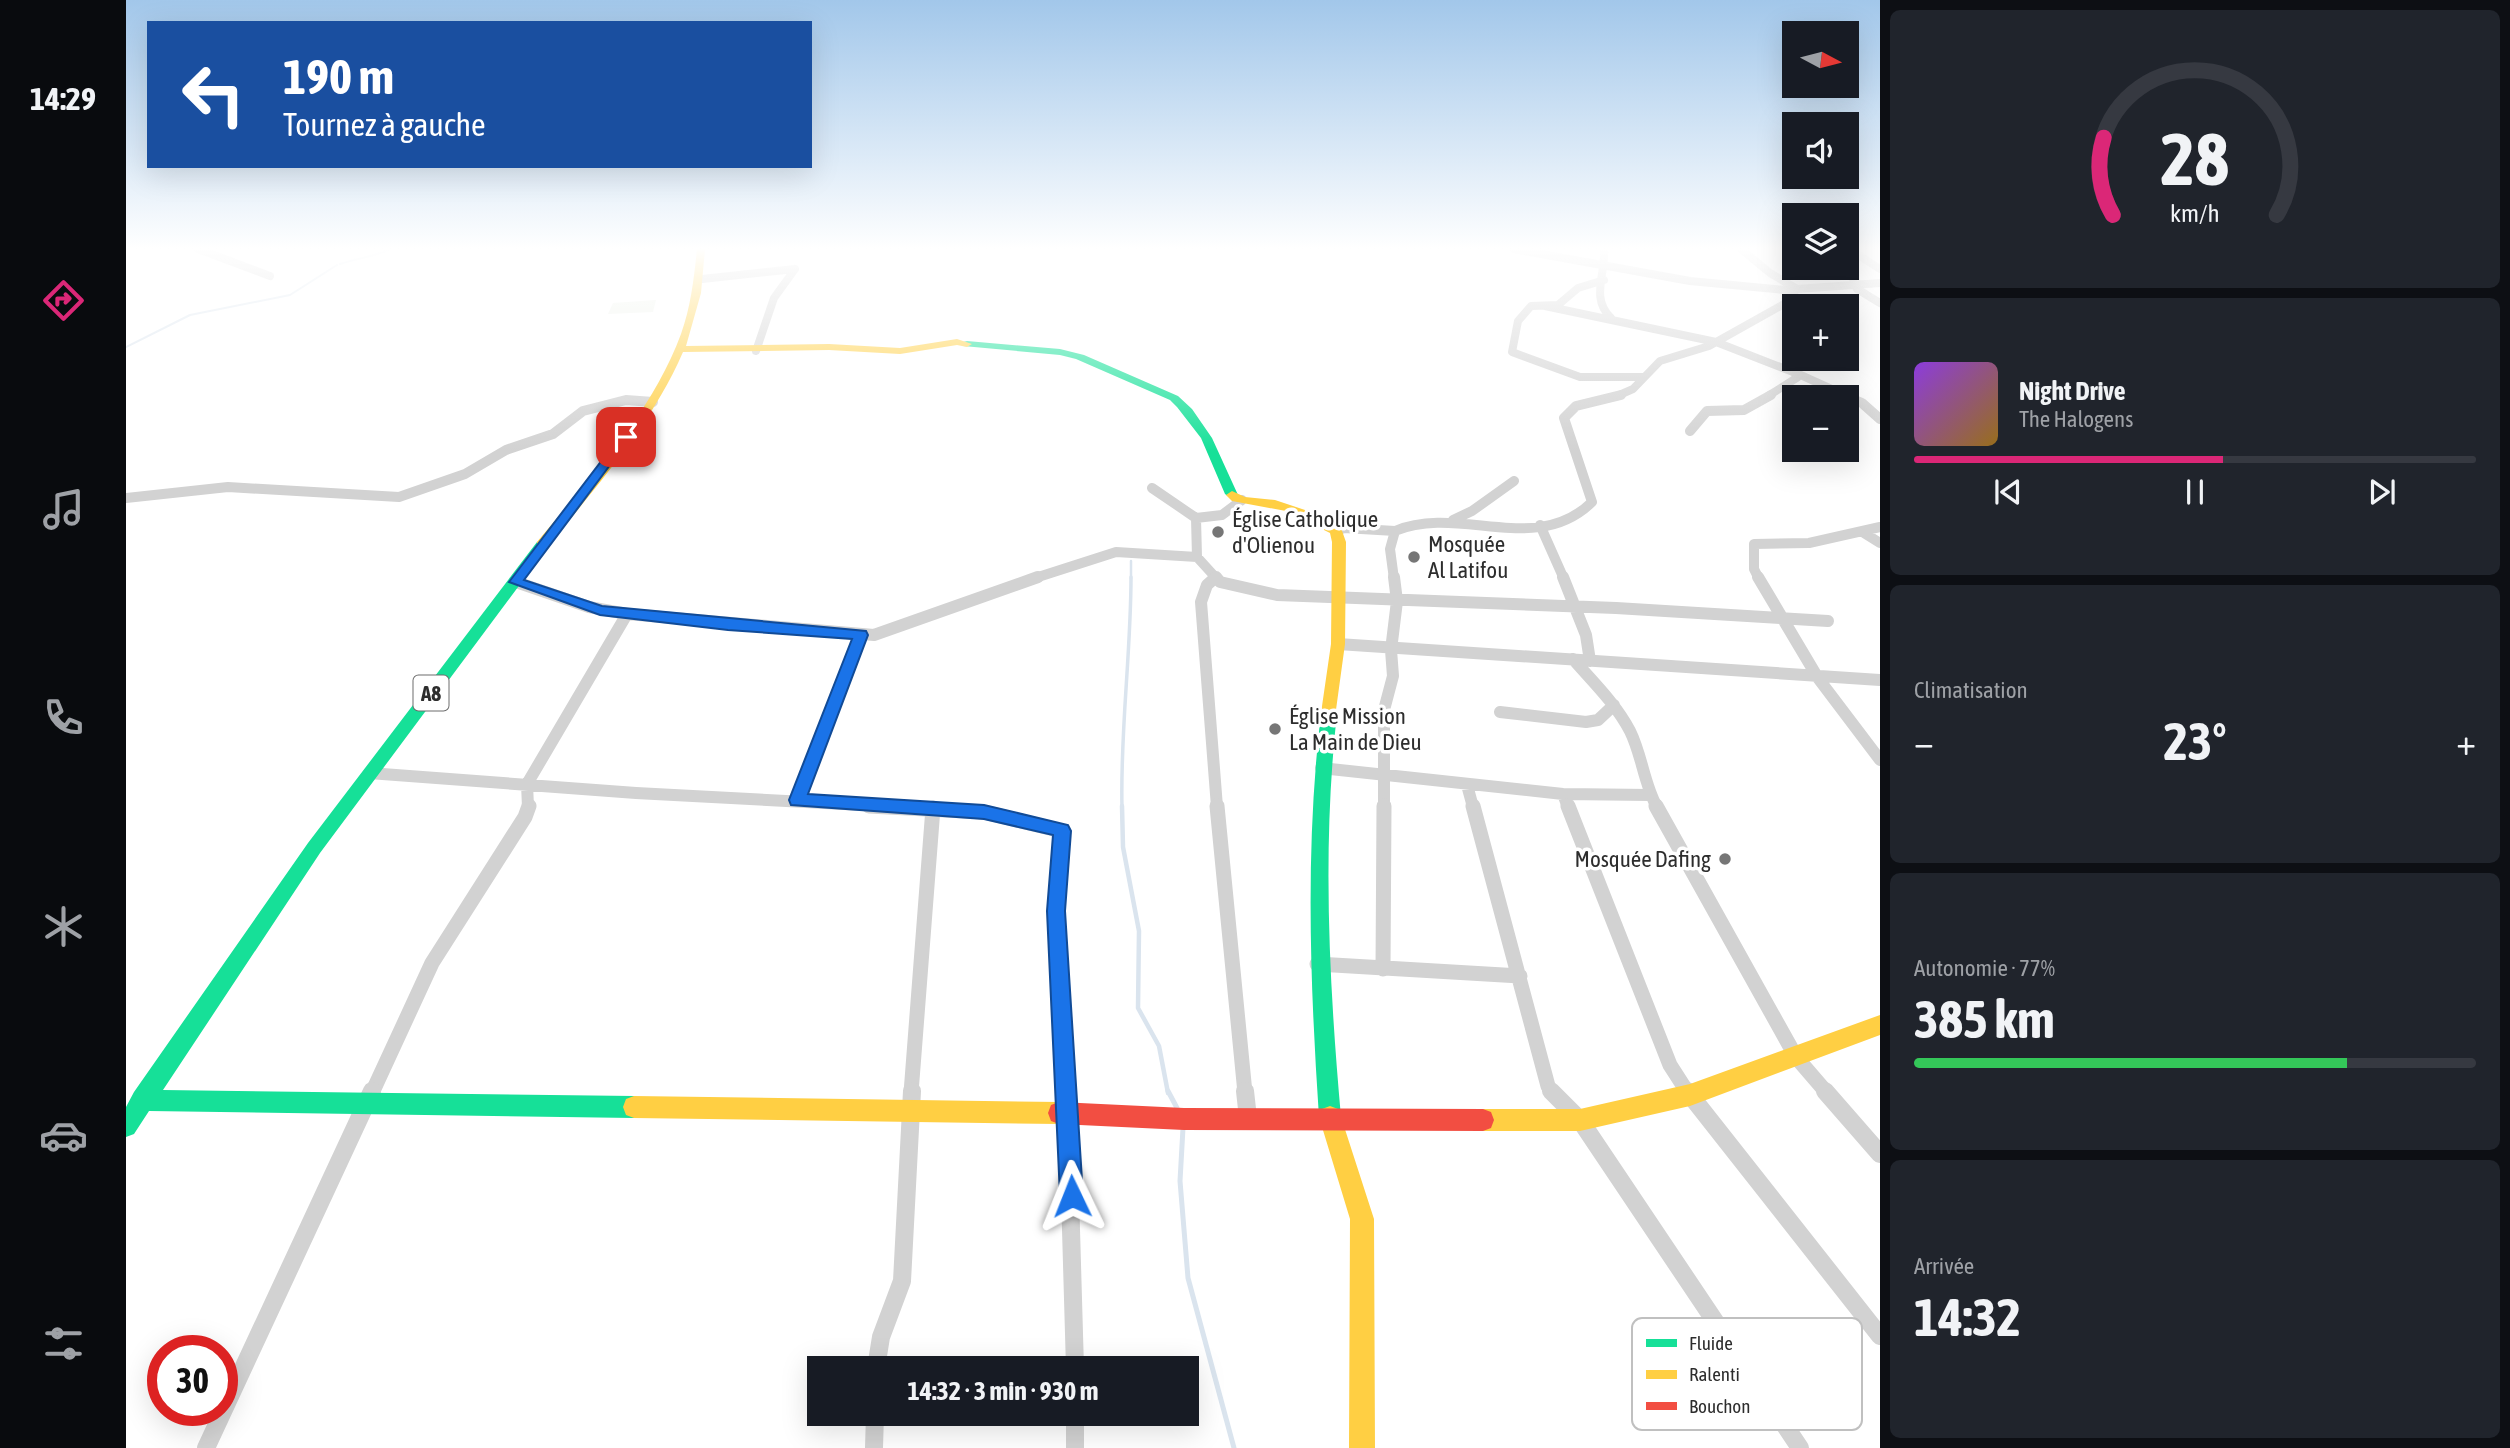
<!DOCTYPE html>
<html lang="fr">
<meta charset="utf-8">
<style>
body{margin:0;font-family:"Asap Condensed",sans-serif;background:#20242c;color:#f1f3f6;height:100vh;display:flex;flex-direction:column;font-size:26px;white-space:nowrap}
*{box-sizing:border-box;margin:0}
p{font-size:23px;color:#9ea1a6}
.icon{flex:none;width:38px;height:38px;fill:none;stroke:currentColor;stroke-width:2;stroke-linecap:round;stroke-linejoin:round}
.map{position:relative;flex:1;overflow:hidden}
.details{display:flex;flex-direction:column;gap:10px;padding:10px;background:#0d0f14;width:630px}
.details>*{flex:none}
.banner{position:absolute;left:21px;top:21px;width:665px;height:147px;border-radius:0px;box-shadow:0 7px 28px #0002;background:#1a4fa0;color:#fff;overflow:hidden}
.needle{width:46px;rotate:97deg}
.fabs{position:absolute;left:1656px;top:21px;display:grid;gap:14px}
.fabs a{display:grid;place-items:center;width:77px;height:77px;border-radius:0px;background:#171b24;box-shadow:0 7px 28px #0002;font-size:35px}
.speed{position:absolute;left:21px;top:1335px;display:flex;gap:14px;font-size:35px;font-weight:700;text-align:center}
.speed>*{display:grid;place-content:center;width:91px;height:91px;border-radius:50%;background:#171b24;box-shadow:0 7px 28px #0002;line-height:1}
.speed .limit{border:10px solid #d22;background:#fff;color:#111}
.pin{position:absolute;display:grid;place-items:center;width:60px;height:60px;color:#fff;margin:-30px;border-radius:14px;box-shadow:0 4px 10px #0006}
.me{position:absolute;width:77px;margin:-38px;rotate:358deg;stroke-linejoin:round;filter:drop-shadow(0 0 5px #0008)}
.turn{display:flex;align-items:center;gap:24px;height:147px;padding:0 21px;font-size:32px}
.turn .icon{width:91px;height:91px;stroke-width:2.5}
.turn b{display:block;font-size:49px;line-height:60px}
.big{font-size:52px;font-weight:700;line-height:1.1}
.details .widget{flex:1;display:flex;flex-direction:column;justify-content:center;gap:10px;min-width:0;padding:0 24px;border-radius:10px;background:#20242c}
.details .dial{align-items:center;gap:0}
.dial svg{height:182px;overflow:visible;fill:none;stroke:#363941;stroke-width:7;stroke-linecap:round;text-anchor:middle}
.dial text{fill:#f1f3f6;stroke:none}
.song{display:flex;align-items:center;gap:21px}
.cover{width:84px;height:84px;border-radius:10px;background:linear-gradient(135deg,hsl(270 70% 55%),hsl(40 70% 35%))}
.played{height:7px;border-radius:4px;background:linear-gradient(90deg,#db2777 55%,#363941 55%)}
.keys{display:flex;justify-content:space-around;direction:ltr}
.heat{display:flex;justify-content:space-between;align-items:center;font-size:38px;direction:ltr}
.charge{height:10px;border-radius:5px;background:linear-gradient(90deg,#34c759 77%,#363941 0)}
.trip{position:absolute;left:681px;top:1356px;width:392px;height:70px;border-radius:0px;background:#171b24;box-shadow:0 7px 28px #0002;font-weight:700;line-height:70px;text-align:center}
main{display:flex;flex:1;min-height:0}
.tab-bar{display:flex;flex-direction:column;width:126px;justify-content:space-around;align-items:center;background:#090b0e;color:#9ea1a6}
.tab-bar .icon{width:49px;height:49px}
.tab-bar .on{color:#db2777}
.tab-bar b{font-size:32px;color:#f1f3f6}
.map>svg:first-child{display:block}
.green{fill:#eff3ec}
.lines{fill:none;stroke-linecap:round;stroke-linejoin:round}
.stream-far4{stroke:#dae4ee;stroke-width:2}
.stream-far3{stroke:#dae4ee;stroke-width:2.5}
.stream-far2{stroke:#dae4ee;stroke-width:3.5}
.stream-far1{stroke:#dae4ee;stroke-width:4.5}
.stream{stroke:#dae4ee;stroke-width:5}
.street-far4{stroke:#d2d2d2;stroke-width:8}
.street-far3{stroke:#d2d2d2;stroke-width:10}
.street-far2{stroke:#d2d2d2;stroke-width:12}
.street-far1{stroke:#d2d2d2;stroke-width:15}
.street{stroke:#d2d2d2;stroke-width:18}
.fast{fill:#16e098;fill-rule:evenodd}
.slow{fill:#ffcf43;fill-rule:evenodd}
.jam{fill:#f24e42;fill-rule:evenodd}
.route{fill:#1a73e8;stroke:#114b97;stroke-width:2}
.poi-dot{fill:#767676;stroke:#fff;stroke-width:2.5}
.labels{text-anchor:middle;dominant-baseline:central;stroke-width:7;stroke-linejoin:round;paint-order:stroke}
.shield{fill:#fff;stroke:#6c6c6c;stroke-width:2}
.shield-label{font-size:21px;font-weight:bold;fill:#2d2d2d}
.poi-label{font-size:23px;fill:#2d2d2d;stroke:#fff;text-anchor:start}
.key{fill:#fff;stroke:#c0c0c0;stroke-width:2}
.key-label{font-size:19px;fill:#2d2d2d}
</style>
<main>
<nav class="tab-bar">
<b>14:29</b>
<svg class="icon on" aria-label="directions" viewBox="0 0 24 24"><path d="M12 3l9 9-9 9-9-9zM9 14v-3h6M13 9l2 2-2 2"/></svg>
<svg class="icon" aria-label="music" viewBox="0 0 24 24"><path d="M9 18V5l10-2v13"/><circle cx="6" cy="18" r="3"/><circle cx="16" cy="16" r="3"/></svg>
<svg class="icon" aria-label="phone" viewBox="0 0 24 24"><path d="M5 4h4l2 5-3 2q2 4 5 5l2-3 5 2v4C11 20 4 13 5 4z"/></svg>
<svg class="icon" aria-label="climate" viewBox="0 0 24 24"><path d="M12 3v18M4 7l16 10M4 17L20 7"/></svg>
<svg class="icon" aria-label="car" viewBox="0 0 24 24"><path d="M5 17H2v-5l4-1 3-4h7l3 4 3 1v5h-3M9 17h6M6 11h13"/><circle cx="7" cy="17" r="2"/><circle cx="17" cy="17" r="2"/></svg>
<svg class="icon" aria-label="filters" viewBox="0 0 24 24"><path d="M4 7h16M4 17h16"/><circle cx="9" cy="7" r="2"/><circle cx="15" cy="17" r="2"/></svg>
</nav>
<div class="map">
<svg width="1754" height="1448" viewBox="0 0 1754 1448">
<rect width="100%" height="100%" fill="#fff"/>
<path class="green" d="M530,300l-3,12 -45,2 5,-11z"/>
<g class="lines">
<path class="stream-far4" d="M214,264c18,-6 33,-7 51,-15
M0,347l64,-32 100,-20 47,-30"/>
<path class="stream-far3" d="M1005,561v18"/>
<path class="stream-far2" d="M996,807c-2,-76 9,-153 9,-230"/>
<path class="stream-far1" d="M996,806l1,41 16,84 -1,77 21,38 9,47"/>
<path class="stream" d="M1042,1091l9,17
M1057,1128l-3,53 8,97 46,170"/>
<path class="street-far4" d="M72,249l72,27
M1388,249l176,32 105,10
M1478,249c2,25 -14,49 7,69
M1615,249l29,24 27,16
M1723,249l31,20
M576,279l93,-10
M1478,280l-26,8 -20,17 -27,1 -13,15 -6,31 68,25h62
M1727,282l4,7 23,14
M1662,300l25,6
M1419,306l171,36 77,30 5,5 -30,19
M630,351l18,-53 21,-29
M1668,372l53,24
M1491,396l16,-7 27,-28 49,-15 75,-42 13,-15 83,-6"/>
<path class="street-far3" d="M1717,395l19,8 18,16
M1564,431l17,-20 37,-1 27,-15
M1026,488l44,30 1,39
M0,498l102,-11 171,10 66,-23 41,-24 47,-16 30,-23 43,-11 27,2
M1070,518l26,-3 20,-15
M1327,520l19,-9 42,-30
M1414,525l24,54
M1210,531l8,-3 51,3
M1738,533l16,10
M906,579l84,-27 81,5 20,22
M1088,579l2,-2
M1268,579l-4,-30 5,-18c64,-27 141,26 197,-29l-28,-84 12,-12 45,-11
M1633,579l-5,-10v-25l55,-1 71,-16"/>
<path class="street-far2" d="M1090,577l-9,8 -6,17 16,205
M1090,577l4,5 57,13 339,13 212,13
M1437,577l23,58 4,26
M1632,577l60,101 62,82
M390,582l73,25 38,7 247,21 164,-58
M1212,644l542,36
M1447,659c20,23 43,45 57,72 12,24 14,53 27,76
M1374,712l86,10 12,-2 16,-15
M1195,768l242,26 87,1
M243,773l267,20 265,14
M1341,785l6,22
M1437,794l5,13
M672,800l63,-165
M402,807l-1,-23 100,-170
M1258,807v-97l9,-34 -2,-26 6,-49 -3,-24"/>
<path class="street-far1" d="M743,806l115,6 78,19c-9,88 -1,174 6,262
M1091,806l28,287
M1347,806l75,280 4,7
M1442,806l102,259 18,28
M1530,806l140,251 31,36
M1191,964l203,12
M1257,969l1,-163
M246,1093l60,-130 93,-146 4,-11
M785,1093l22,-285"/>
<path class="street" d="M941,1091l8,277
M1119,1091l3,27
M1425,1091l29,29 220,328
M1561,1091l193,245
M1699,1091l55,63
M750,1368l5,-31 21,-56 10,-190
M949,1414v34
M80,1448l166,-357
M748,1448l1,-34"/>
<path class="fast" d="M841,341l93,8 24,6 94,41 14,13 20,29 26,57 -6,4 -7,-5 -24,-56 -24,-31 -7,-7 -94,-41 -16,-4 -97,-9v-4z
M416,541l5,1v6l-227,305 -157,237 471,6 8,3 3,8 -3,8 -8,3 -485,-7 -15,23 -8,3v-30l8,-15 174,-249 229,-301z
M1203,707l8,6c-15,135 -8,269 4,404l-3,8 -8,3 -8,-3 -3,-8c-9,-135 -14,-269 2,-404z"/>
<path class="slow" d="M571,249h8l-4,44 -15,53 143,-2 71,4 57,-9 15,5 -5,3 -10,-2 -57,9 -71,-4 -146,2c-32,74 -87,134 -136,196h-10v-6c53,-64 115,-129 144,-208 10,-28 13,-56 16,-85z
M1106,491l13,6 30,3 36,12 30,16 5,14 -1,102 -10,73 -6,2 -8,-6 10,-69 1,-102 -2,-9 -44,-22 -54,-10 -6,-6z
M1754,1015v20l-190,71 -110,25h-97l-8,-3 -3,-8 3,-8 8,-3h97l110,-25z
M508,1096l425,6 8,3 3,8 -3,8 -8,3 -425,-6 -8,-3 -3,-8 3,-8z
M1204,1106l8,3 3,8 33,102 1,229h-26l1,-229 -31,-102 3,-8z"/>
<path class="jam" d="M933,1102l125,6 299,1 8,3 3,8 -3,8 -8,3 -299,-1 -125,-6 -8,-3 -3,-8 3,-8z"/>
</g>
<linearGradient id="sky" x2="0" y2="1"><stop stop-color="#a2c7ea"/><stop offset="0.55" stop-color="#fff"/><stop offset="1" stop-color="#fff" stop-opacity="0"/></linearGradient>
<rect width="1754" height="452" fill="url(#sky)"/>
<path class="route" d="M496,434l9,3 -107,143 78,26 264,25 2,4 -60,159 176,11 84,20 3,6 -6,80 18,285 -3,8 -8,3 -9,-3 -3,-8 -13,-285 6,-76 -69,-16 -193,-14 -2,-5 63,-161 -124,-9 -128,-15 -91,-33z"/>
<g class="poi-dot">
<circle cx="1092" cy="532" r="7"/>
<circle cx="1288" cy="557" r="7"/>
<circle cx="1149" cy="729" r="7"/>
<circle cx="1599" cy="859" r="7"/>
</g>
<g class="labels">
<rect class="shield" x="287.5" y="675.5" width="35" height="35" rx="5"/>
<g class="shield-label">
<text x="305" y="693">A8</text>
</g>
<g class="poi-label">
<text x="1106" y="519">Église Catholique<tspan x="1106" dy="26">d'Olienou</tspan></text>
<text x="1302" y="544">Mosquée<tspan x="1302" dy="26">Al Latifou</tspan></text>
<text x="1163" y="716">Église Mission<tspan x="1163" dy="26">La Main de Dieu</tspan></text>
<text x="1585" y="859" text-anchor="end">Mosquée Dafing</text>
</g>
</g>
<rect x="1506" y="1318" width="230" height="112" rx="10" class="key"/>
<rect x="1520" y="1339" width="31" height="8" fill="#16e098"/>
<rect x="1520" y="1370" width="31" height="9" fill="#ffcf43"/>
<rect x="1520" y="1402" width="31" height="8" fill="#f24e42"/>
<g class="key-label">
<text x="1563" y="1350">Fluide</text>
<text x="1563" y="1381">Ralenti</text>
<text x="1563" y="1413">Bouchon</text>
</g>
</svg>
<div class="fabs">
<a><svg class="needle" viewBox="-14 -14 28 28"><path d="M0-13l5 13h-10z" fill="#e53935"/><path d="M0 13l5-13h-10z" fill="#9ea1a6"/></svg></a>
<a><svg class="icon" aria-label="sound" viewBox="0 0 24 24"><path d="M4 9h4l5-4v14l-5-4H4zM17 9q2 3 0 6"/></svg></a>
<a><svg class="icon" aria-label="layers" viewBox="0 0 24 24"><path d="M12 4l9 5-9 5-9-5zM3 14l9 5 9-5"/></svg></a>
<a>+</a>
<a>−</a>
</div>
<div class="speed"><div class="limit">30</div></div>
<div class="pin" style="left:500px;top:437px;background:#d93025"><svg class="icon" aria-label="arrive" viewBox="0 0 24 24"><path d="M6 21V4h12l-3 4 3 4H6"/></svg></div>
<svg class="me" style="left:946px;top:1196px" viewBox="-20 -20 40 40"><path d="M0-17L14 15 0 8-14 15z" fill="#1a73e8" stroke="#fff" stroke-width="4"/></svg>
<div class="trip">14:32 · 3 min · 930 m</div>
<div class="banner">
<div class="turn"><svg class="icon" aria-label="left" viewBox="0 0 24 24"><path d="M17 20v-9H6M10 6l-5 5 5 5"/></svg><div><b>190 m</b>Tournez à gauche</div></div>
</div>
</div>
<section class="details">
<div class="widget dial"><svg viewBox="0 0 100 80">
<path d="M14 69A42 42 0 1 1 86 69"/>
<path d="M14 69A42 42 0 0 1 10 35" stroke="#db2777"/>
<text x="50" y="56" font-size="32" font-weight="700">28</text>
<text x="50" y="72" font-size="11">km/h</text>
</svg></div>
<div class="widget">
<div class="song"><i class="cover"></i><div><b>Night Drive</b><p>The Halogens</p></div></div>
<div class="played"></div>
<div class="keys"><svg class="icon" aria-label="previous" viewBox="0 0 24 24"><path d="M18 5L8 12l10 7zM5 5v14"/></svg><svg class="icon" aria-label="pause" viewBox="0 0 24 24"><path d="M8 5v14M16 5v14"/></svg><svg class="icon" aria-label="next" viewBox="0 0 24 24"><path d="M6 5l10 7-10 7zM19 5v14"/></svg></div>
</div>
<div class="widget"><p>Climatisation</p>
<div class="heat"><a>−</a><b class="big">23°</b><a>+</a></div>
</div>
<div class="widget"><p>Autonomie · 77%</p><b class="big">385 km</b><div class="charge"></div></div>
<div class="widget"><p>Arrivée</p><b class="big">14:32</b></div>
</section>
</main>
